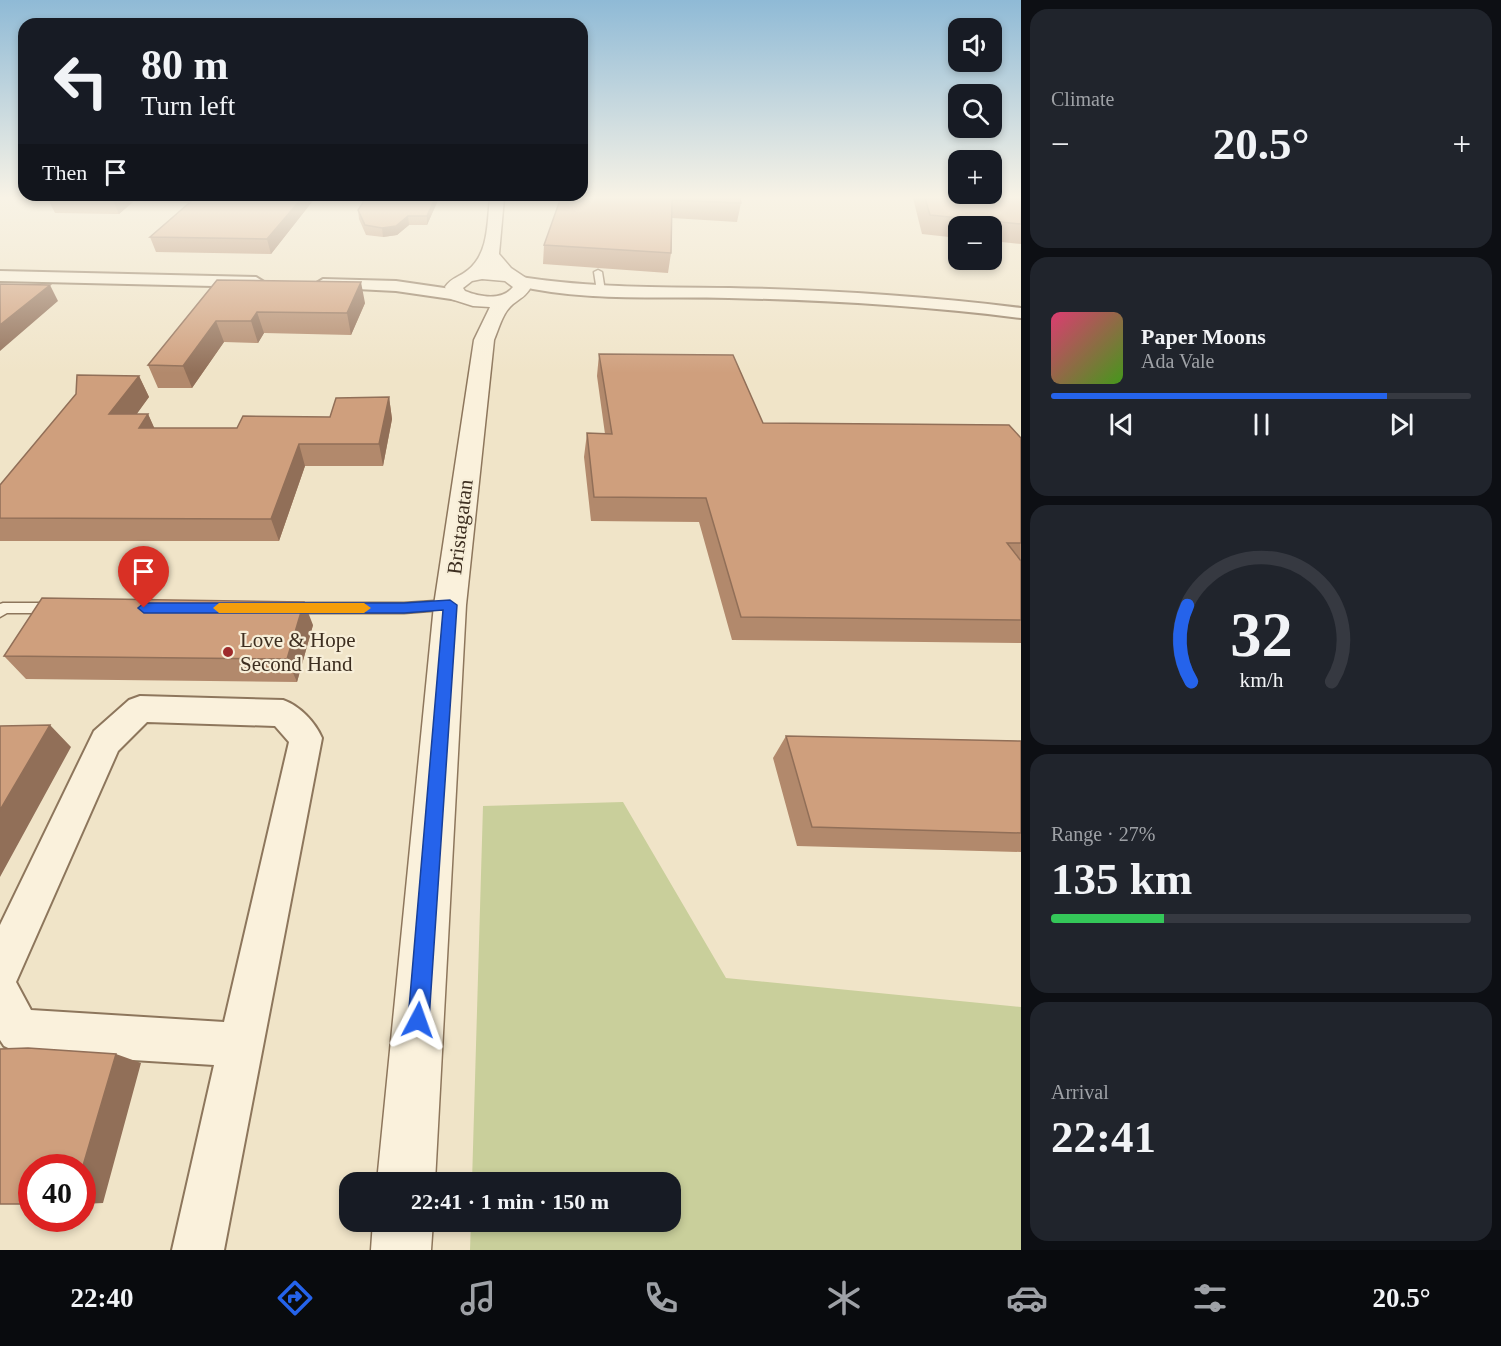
<!DOCTYPE html>
<meta charset="utf-8">
<style>
body{margin:0;font-family:"Times New Roman",serif;background:#20242c;color:#f1f3f6;height:100vh;display:flex;flex-direction:column;font-size:22px;white-space:nowrap}
*{box-sizing:border-box;margin:0}
p{font-size:20px;color:#9ea1a6}
.icon{flex:none;width:33px;height:33px;fill:none;stroke:currentColor;stroke-width:2;stroke-linecap:round;stroke-linejoin:round}
.map{position:relative;flex:1;overflow:hidden}
.side{display:flex;flex-direction:column;gap:9px;padding:9px;background:#0d0f14;width:480px}
.side>*{flex:none}
.guide{position:absolute;left:18px;top:18px;width:570px;height:183px;border-radius:18px;box-shadow:0 3px 9px #0003;background:#171b24;color:#f1f3f6;overflow:hidden}
.fabs{position:absolute;left:948px;top:18px;display:grid;gap:12px}
.fabs a{display:grid;place-items:center;width:54px;height:54px;border-radius:12px;background:#171b24;box-shadow:0 3px 9px #0003;font-size:30px}
.speed{position:absolute;left:18px;top:1154px;display:flex;gap:12px;font-size:30px;font-weight:700;text-align:center}
.speed>*{display:grid;place-content:center;width:78px;height:78px;border-radius:50%;background:#171b24;box-shadow:0 3px 9px #0003;line-height:1}
.speed .limit{border:9px solid #d22;background:#fff;color:#111}
.pin{position:absolute;display:grid;place-items:center;width:51px;height:51px;color:#fff;margin:-62px -26px;border-radius:50% 50% 50% 0;rotate:-45deg;box-shadow:0 0 6px #0007}
.pin .icon{rotate:45deg}
.me{position:absolute;width:66px;margin:-33px;rotate:4deg;stroke-linejoin:round;filter:drop-shadow(0 0 4px #0008)}
.turn{display:flex;align-items:center;gap:21px;height:126px;padding:0 24px;font-size:27px}
.turn .icon{width:78px;height:78px;stroke-width:2.5}
.turn b{display:block;font-size:42px;line-height:51px}
.then{display:flex;align-items:center;height:57px;padding:0 24px;background:#0003;gap:12px;font-size:22px}
.big{font-size:45px;font-weight:600;line-height:1.1}
.side .card{flex:1;display:flex;flex-direction:column;justify-content:center;gap:9px;min-width:0;padding:0 21px;border-radius:18px;background:#20242c}
.side .dial{align-items:center;gap:0}
.dial svg{height:156px;overflow:visible;fill:none;stroke:#363941;stroke-width:7;stroke-linecap:round;text-anchor:middle}
.dial text{fill:#f1f3f6;stroke:none}
.song{display:flex;align-items:center;gap:18px}
.cover{width:72px;height:72px;border-radius:9px;background:linear-gradient(135deg,hsl(340 70% 55%),hsl(100 70% 35%))}
.played{height:6px;border-radius:3px;background:linear-gradient(90deg,#2563eb 80%,#363941 80%)}
.keys{display:flex;justify-content:space-around;direction:ltr}
.heat{display:flex;justify-content:space-between;align-items:center;font-size:33px;direction:ltr}
.charge{height:9px;border-radius:4px;background:linear-gradient(90deg,#34c759 27%,#363941 0)}
.trip{position:absolute;left:339px;top:1172px;width:342px;height:60px;border-radius:18px;background:#171b24;box-shadow:0 3px 9px #0003;font-weight:600;line-height:60px;text-align:center}
.tab-bar{display:flex;height:96px;justify-content:space-around;align-items:center;background:#090b0e;color:#9ea1a6}
.tab-bar .icon{width:42px;height:42px}
.tab-bar .selected{color:#2563eb}
.tab-bar b{font-size:27px;color:#f1f3f6}
main{display:flex;flex:1;min-height:0}
.map>svg:first-child{display:block}
.green{fill:#c9cf9b}
.lines{fill:none;stroke-linecap:round;stroke-linejoin:round}
.service-casing{stroke:#8d765c;stroke-width:3}
.minor-casing{stroke:#8d765c;stroke-width:4}
.tertiary-casing{stroke:#8d765c;stroke-width:3}
.service{fill:#faf1dc;fill-rule:evenodd}
.minor{fill:#faf1dc;fill-rule:evenodd}
.tertiary{fill:#faf1dc;fill-rule:evenodd}
.wall{fill:#b2896c}
.shaded-wall{fill:#916f58}
.building{fill:#cf9f7d;stroke:#916f58;stroke-width:1.5}
.route{fill:#2563eb;stroke:#184099;stroke-width:1.5}
.slow{fill:#f59e0b}
.poi-dot{fill:#9e2a2b;stroke:#f7eed8;stroke-width:2}
.labels{text-anchor:middle;dominant-baseline:central;stroke-width:4.5;stroke-linejoin:round;paint-order:stroke}
.street-label{font-size:21px;fill:#3d2e20;stroke:#f7eed8}
.poi-label{font-size:21px;fill:#3d2e20;stroke:#f7eed8;text-anchor:start}
</style>
<main>
<div class="map">
<svg width="1021" height="1250" viewBox="0 0 1021 1250">
<rect width="100%" height="100%" fill="#f0e4c8"/>
<path class="green" d="M623,802l103,176 295,29v243h-551l1,-29h199v-39h-198l11,-376z"/>
<g class="lines">
<defs>
<path id="service" d="M598,270l4,2 3,19 -4,3 -4,-3 -3,-19z
M450,600l7,5 -2,4 -51,4h-116l-5,-1 -2,-4 2,-4 5,-1h116z
M3,603h51l5,1 2,4 -2,4 -5,1h-47l-7,4v-13z"/>
<path id="minor" d="M0,271l256,6 8,5 -8,5 -256,-6z
M520,277c70,11 139,10 210,11 97,2 194,8 291,20v10c-97,-12 -194,-18 -292,-20 -70,-2 -146,4 -214,-13l-3,-3 3,-3z
M323,279l73,2 62,9 8,5 -8,5 -62,-9 -79,-4 -2,-3z
M140,696l143,4c17,6 32,22 39,38l-98,512h-52l42,-185 -195,-12 -15,-7 -4,-6v-115l94,-194 35,-31zM147,722l128,4 14,16 -65,280 -193,-12 -15,-28 102,-231z"/>
<path id="tertiary" d="M490,198h14l-5,56 12,14 15,10 5,9c-5,9 -10,11 -18,17 -10,8 -14,24 -19,36l-28,265 -31,577h-58l57,-577 40,-265 16,-33 -17,-1 -22,-7 -6,-12c7,-10 15,-10 23,-17 21,-17 19,-47 22,-72zM482,279l23,2 8,6c-11,14 -33,10 -48,4l-2,-3 9,-7z
M373,1221h60l-2,29h-60z"/>
</defs>
<use href="#service" class="service-casing"/>
<use href="#minor" class="minor-casing"/>
<use href="#tertiary" class="tertiary-casing"/>
<use href="#service" class="service"/>
<use href="#minor" class="minor"/>
<use href="#tertiary" class="tertiary"/>
</g>
<path class="wall" d="M50,198h265l-44,56 -115,-2 -6,-15 39,-34 -56,-1 -14,12 -64,-1 -7,-14z
M366,198h73l-12,27h-18l-12,10 -14,2 -17,-2 -7,-16 -1,-9z
M740,198l1,5 -4,19 -65,-4 -1,35 -3,20 -125,-9 1,-19 31,-44z
M913,198h108v46l-29,-3v-15h-34v12l-36,-4z
M217,280l148,23 -14,32 -87,-2 -6,10 -34,-1 -32,46h-34l-10,-23z
M599,354l164,69 258,15v205l-289,-3 -33,-118 -108,-1 -7,-64 3,-24 18,1 -8,-58z
M139,376l10,21 -13,17h12l6,14h83l93,-11 59,-20 3,22 -9,47h-78l-26,75h-279v-56z
M313,625l-16,57 -271,-3 -22,-23z
M786,736l235,5v111l-224,-6 -24,-88z"/>
<path class="shaded-wall" d="M116,198h16l1,4 -14,12 -6,-14z
M302,198h13l-44,56 -4,-15z
M435,198h4l-12,27v-9z
M408,216l1,9 -12,10 -14,2 -1,-9z
M361,282l4,21 -14,32 -4,-22z
M50,285l8,16 -58,50v-26z
M257,312l7,21 -6,10 -7,-22z
M216,321l8,21 -32,46 -9,-22z
M139,376l10,21 -28,39 -12,-22z
M389,397l3,22 -9,47 -4,-22z
M148,414l10,22 -19,-8z
M299,444l6,22 -26,75 -8,-22z
M304,602l9,23 -16,57 -10,-23z
M50,725l21,22 -71,130v-67z
M116,1054l25,9 -38,140 -21,1v-35z"/>
<path class="building" d="M50,198h66l-3,2 -65,-1z
M195,198h107l-35,41 -117,-2z
M366,198h69l-8,18h-19l-12,10 -14,2 -17,-3 -7,-15z
M576,198h164l1,5 -69,-3 -1,53 -127,-8 16,-45 15,1z
M925,198h96v26l-91,-9z
M217,280l144,2 -14,31 -90,-1 -6,9h-35l-33,45 -35,-1z
M0,284l50,1 -50,40z
M599,354l134,1 30,68 246,2 12,13v105h-14l14,18v59l-280,-3 -35,-119 -112,-1 -7,-64 25,1z
M77,375l62,1 -30,38h39l-9,14h98l6,-12 87,1 6,-19 53,-1 -10,47h-80l-28,75 -271,-1v-33l76,-91z
M42,598l262,4 -17,57 -283,-3z
M50,725l-50,85v-84z
M786,736l235,5v92l-209,-6z
M28,1048l88,6 -34,115v-2h-50v37h-32v-155z"/>
<linearGradient id="sky" x2="0" y2="1"><stop stop-color="#8fbad6"/><stop offset="0.53" stop-color="#f8f3e6"/><stop offset="1" stop-color="#f8f3e6" stop-opacity="0"/></linearGradient>
<rect width="1021" height="373" fill="url(#sky)"/>
<path class="route" d="M450,600l7,5 -28,415 -3,8 -8,3 -7,-3 -3,-8 35,-410 -39,3h-260l-6,-5 6,-5h260z"/>
<path class="slow" d="M219,603h145l7,5 -7,5h-145l-6,-5z"/>
<circle class="poi-dot" cx="228" cy="652" r="6"/>
<g class="labels">
<g class="street-label">
<text transform="translate(460 527) rotate(-83)">Bristagatan</text>
</g>
<g class="poi-label">
<text x="240" y="640">Love &amp; Hope<tspan x="240" dy="24">Second Hand</tspan></text>
</g>
</g>
</svg>
<div class="fabs">
<a><svg class="icon" aria-label="sound" viewBox="0 0 24 24"><path d="M4 9h4l5-4v14l-5-4H4zM17 9q2 3 0 6"/></svg></a>
<a><svg class="icon" aria-label="search" viewBox="0 0 24 24"><circle cx="10" cy="10" r="6"/><path d="M15 15l6 6"/></svg></a>
<a>+</a>
<a>−</a>
</div>
<div class="speed"><div class="limit">40</div></div>
<div class="pin" style="left:144px;top:608px;background:#d93025"><svg class="icon" aria-label="arrive" viewBox="0 0 24 24"><path d="M6 21V4h12l-3 4 3 4H6"/></svg></div>
<svg class="me" style="left:418px;top:1020px" viewBox="-20 -20 40 40"><path d="M0-17L14 15 0 8-14 15z" fill="#2563eb" stroke="#fff" stroke-width="4"/></svg>
<div class="trip">22:41 · 1 min · 150 m</div>
<div class="guide">
<div class="turn"><svg class="icon" aria-label="left" viewBox="0 0 24 24"><path d="M17 20v-9H6M10 6l-5 5 5 5"/></svg><div><b>80 m</b>Turn left</div></div>
<div class="then">Then<svg class="icon" aria-label="arrive" viewBox="0 0 24 24"><path d="M6 21V4h12l-3 4 3 4H6"/></svg></div>
</div>
</div>
<section class="side">
<div class="card"><p>Climate</p>
<div class="heat"><a>−</a><b class="big">20.5°</b><a>+</a></div>
</div>
<div class="card">
<div class="song"><i class="cover"></i><div><b>Paper Moons</b><p>Ada Vale</p></div></div>
<div class="played"></div>
<div class="keys"><svg class="icon" aria-label="previous" viewBox="0 0 24 24"><path d="M18 5L8 12l10 7zM5 5v14"/></svg><svg class="icon" aria-label="pause" viewBox="0 0 24 24"><path d="M8 5v14M16 5v14"/></svg><svg class="icon" aria-label="next" viewBox="0 0 24 24"><path d="M6 5l10 7-10 7zM19 5v14"/></svg></div>
</div>
<div class="card dial"><svg viewBox="0 0 100 80">
<path d="M14 69A42 42 0 1 1 86 69"/>
<path d="M14 69A42 42 0 0 1 12 30" stroke="#2563eb"/>
<text x="50" y="56" font-size="32" font-weight="700">32</text>
<text x="50" y="72" font-size="11">km/h</text>
</svg></div>
<div class="card"><p>Range · 27%</p><b class="big">135 km</b><div class="charge"></div></div>
<div class="card"><p>Arrival</p><b class="big">22:41</b></div>
</section>
</main>
<nav class="tab-bar">
<b>22:40</b>
<svg class="icon selected" aria-label="directions" viewBox="0 0 24 24"><path d="M12 3l9 9-9 9-9-9zM9 14v-3h6M13 9l2 2-2 2"/></svg>
<svg class="icon" aria-label="music" viewBox="0 0 24 24"><path d="M9 18V5l10-2v13"/><circle cx="6" cy="18" r="3"/><circle cx="16" cy="16" r="3"/></svg>
<svg class="icon" aria-label="phone" viewBox="0 0 24 24"><path d="M5 4h4l2 5-3 2q2 4 5 5l2-3 5 2v4C11 20 4 13 5 4z"/></svg>
<svg class="icon" aria-label="climate" viewBox="0 0 24 24"><path d="M12 3v18M4 7l16 10M4 17L20 7"/></svg>
<svg class="icon" aria-label="car" viewBox="0 0 24 24"><path d="M5 17H2v-5l4-1 3-4h7l3 4 3 1v5h-3M9 17h6M6 11h13"/><circle cx="7" cy="17" r="2"/><circle cx="17" cy="17" r="2"/></svg>
<svg class="icon" aria-label="filters" viewBox="0 0 24 24"><path d="M4 7h16M4 17h16"/><circle cx="9" cy="7" r="2"/><circle cx="15" cy="17" r="2"/></svg>
<b>20.5°</b>
</nav>
